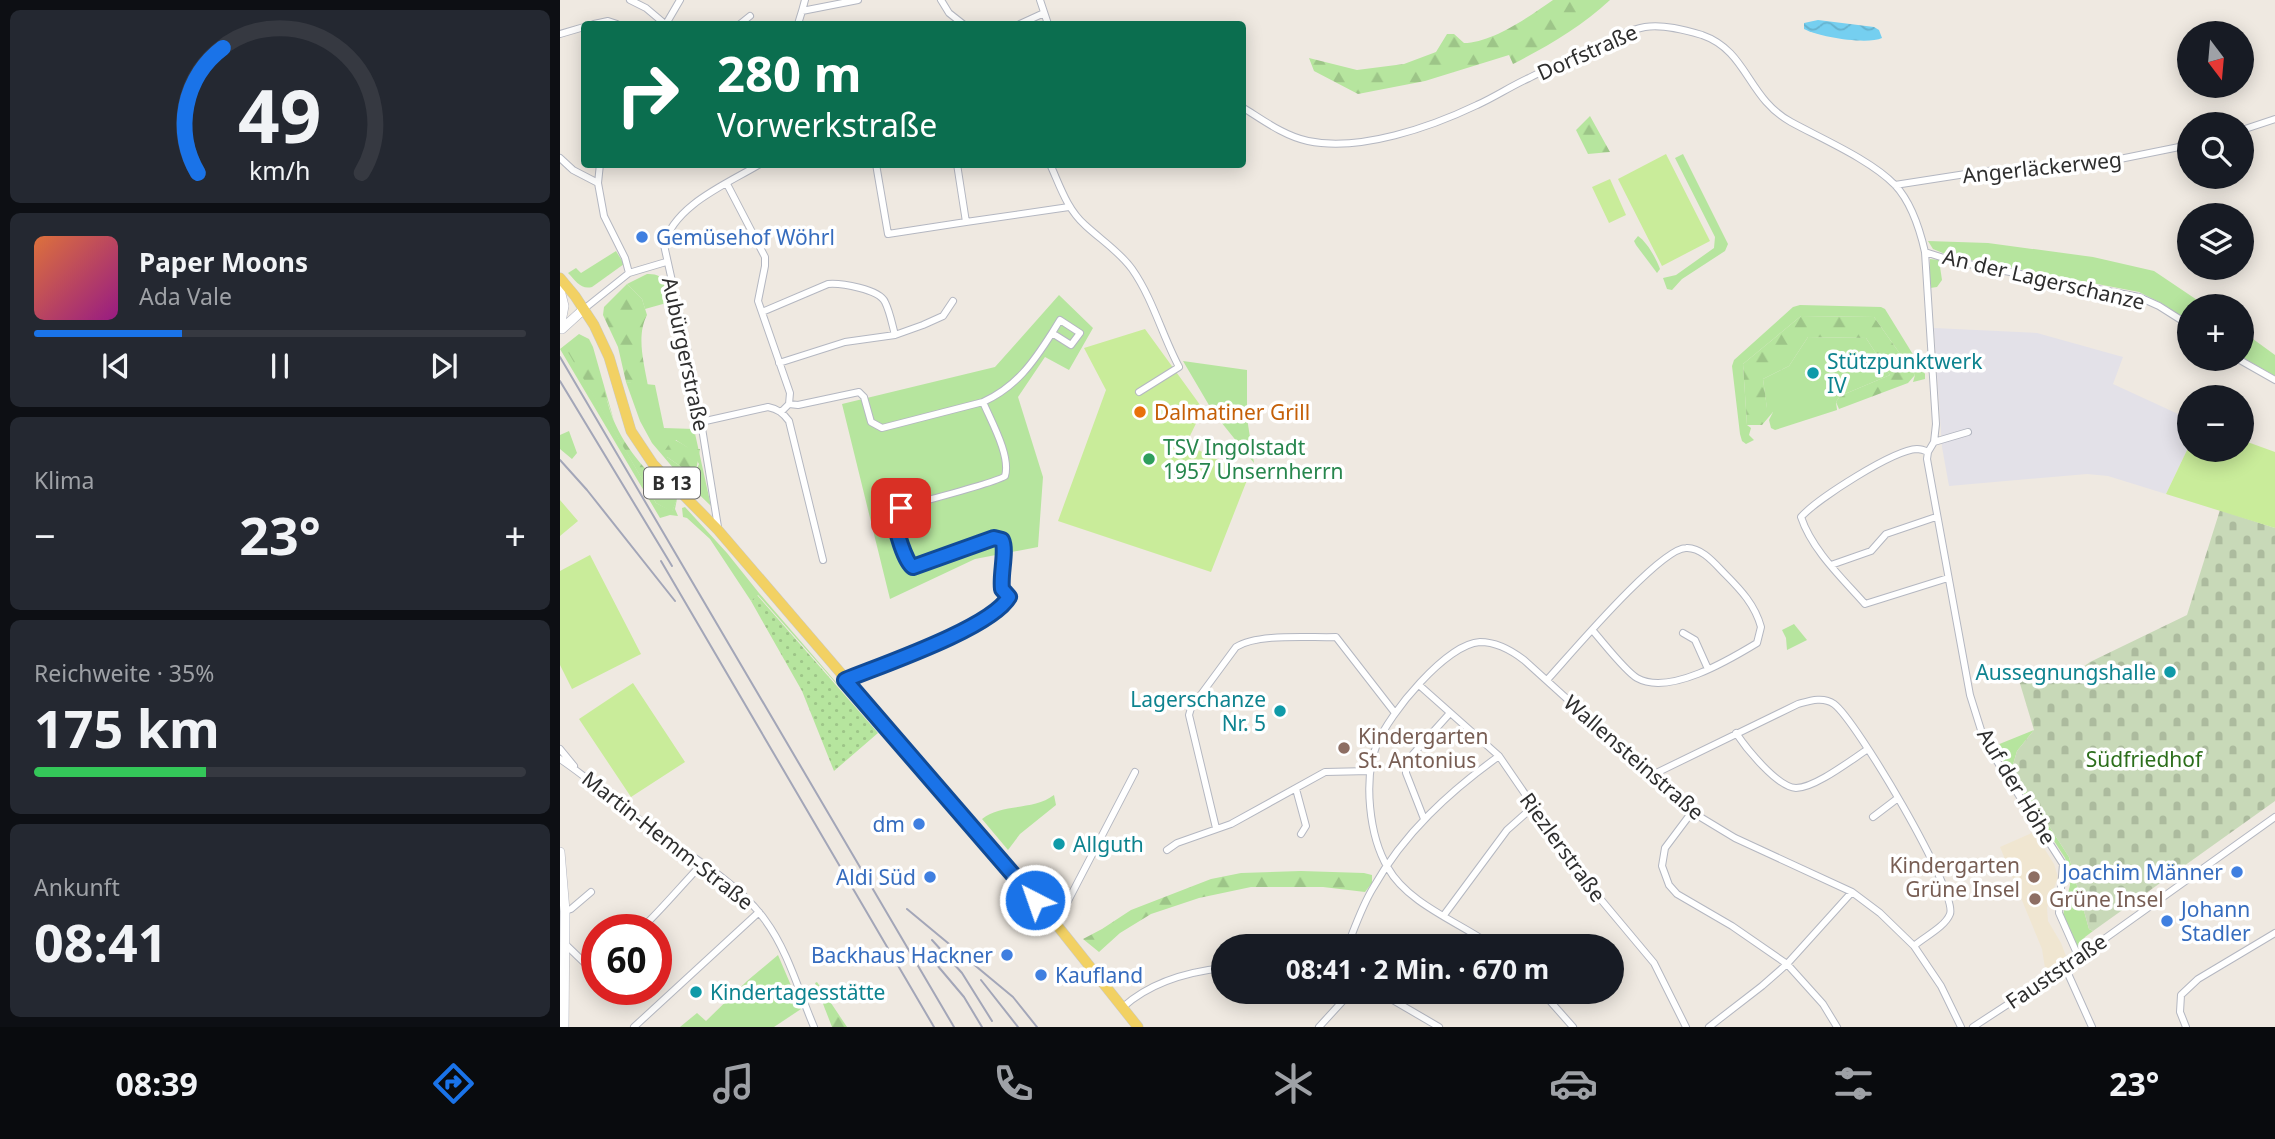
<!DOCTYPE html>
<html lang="de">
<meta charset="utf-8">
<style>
body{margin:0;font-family:"Noto Sans",sans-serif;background:#242831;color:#f1f3f6;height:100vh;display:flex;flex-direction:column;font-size:26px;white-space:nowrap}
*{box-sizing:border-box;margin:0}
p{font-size:23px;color:#9ea1a6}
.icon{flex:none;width:38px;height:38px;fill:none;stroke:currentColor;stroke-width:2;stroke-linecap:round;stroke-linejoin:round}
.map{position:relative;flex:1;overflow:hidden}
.details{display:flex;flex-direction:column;gap:10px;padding:10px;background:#0d0f14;width:560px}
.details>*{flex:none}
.banner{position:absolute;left:21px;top:21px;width:665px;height:147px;border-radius:7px;box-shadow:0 4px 18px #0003;background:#0b6e4f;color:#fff;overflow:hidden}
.needle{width:46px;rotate:164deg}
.tools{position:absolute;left:1617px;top:21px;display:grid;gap:14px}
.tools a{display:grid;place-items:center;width:77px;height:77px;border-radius:50%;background:#171b24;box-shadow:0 4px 18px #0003;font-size:35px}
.speed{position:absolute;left:21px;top:914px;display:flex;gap:14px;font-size:35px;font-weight:700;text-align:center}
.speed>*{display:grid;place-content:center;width:91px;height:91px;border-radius:50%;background:#171b24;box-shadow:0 4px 18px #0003;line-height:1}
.speed .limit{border:10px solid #d22;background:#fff;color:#111}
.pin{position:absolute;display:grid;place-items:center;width:60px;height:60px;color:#fff;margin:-30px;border-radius:14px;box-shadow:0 4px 10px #0006}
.me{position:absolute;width:77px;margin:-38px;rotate:319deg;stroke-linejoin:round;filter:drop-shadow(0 0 5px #0008)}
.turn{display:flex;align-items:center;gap:24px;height:147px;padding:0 21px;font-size:32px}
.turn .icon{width:91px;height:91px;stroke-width:2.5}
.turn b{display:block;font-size:49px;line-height:60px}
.big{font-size:52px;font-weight:700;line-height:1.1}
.details .widget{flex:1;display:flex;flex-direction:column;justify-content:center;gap:10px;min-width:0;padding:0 24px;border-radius:10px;background:#242831}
.details .dial{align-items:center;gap:0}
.dial svg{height:182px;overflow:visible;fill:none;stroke:#363941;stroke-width:7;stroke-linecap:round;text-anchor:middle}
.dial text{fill:#f1f3f6;stroke:none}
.song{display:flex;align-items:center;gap:21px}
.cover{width:84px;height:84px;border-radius:10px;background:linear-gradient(135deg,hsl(20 70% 55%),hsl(310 70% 35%))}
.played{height:7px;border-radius:4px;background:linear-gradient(90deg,#1a73e8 30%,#363941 30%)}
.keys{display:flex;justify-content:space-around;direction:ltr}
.heat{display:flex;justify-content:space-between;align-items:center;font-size:38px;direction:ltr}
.charge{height:10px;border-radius:5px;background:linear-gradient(90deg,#34c759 35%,#363941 0)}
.trip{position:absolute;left:651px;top:934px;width:413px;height:70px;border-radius:35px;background:#171b24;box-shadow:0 4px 18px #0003;font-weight:700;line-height:70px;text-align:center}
.tabs{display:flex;height:112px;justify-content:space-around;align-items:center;background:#090b0e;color:#9ea1a6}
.tabs .icon{width:49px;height:49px}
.tabs .on{color:#1a73e8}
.tabs b{font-size:32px;color:#f1f3f6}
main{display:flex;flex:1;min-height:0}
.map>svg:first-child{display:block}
.industrial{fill:#e3e1e8}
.education{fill:#f0e6d1}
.grass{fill:#b6e59e;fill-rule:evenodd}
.forest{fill:url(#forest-firs)}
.cemetery{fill:url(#cemetery-stones)}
.garden{fill:url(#garden-dots)}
.pitch{fill:#c9ec9a}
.water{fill:url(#water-waves)}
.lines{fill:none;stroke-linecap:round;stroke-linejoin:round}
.street-casing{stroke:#b4b7c1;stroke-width:8}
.secondary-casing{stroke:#b4b7c1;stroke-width:10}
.primary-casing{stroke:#c9c9c9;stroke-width:11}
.street{stroke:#fff;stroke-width:6}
.secondary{stroke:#fff;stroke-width:9}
.primary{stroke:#f2d163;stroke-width:10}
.rail{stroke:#a3a6b8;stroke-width:2}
.route-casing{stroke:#114b97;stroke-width:18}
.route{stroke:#1a73e8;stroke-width:12}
.shop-dot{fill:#3f7fe0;stroke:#fff;stroke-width:2.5}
.culture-dot{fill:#0f9aa8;stroke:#fff;stroke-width:2.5}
.food-dot{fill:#e8710a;stroke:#fff;stroke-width:2.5}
.leisure-dot{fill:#2e9e5b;stroke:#fff;stroke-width:2.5}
.education-dot{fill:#8d6e63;stroke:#fff;stroke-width:2.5}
.labels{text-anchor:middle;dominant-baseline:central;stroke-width:7;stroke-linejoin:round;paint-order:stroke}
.shield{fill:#fff;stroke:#6d6d6d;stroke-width:2}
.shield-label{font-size:19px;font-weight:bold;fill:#2e2e2e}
.street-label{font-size:21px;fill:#2e2e2e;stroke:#fff}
.shop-label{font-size:21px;fill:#366cbe;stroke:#fff;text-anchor:end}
.culture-label{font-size:21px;fill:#0d838f;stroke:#fff;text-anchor:start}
.food-label{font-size:21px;fill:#c56008;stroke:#fff;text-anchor:start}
.leisure-label{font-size:21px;fill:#27864d;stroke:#fff;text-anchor:start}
.education-label{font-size:21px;fill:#785e54;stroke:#fff;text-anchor:start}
.park-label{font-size:21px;fill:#2c6e1b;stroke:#fff}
</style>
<main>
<section class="details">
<div class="widget dial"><svg viewBox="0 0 100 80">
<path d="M14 69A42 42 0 1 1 86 69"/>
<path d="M14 69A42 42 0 0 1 25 14" stroke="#1a73e8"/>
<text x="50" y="56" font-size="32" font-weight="700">49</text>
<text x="50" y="72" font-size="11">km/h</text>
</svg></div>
<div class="widget">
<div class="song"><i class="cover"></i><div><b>Paper Moons</b><p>Ada Vale</p></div></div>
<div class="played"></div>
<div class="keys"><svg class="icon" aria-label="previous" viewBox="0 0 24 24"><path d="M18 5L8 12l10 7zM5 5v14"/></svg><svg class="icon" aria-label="pause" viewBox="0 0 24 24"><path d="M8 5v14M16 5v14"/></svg><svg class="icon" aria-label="next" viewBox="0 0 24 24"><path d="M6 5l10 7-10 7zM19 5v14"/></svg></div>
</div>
<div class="widget"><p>Klima</p>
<div class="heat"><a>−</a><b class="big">23°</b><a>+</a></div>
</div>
<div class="widget"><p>Reichweite · 35%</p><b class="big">175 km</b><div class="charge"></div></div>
<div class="widget"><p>Ankunft</p><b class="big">08:41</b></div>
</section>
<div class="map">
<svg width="1715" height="1027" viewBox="0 0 1715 1027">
<defs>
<pattern id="forest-firs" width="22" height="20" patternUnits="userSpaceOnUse" patternTransform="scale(1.75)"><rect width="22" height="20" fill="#b6e59e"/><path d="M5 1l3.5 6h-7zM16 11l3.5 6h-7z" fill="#9dc588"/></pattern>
<pattern id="cemetery-stones" width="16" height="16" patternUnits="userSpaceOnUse" patternTransform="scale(1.75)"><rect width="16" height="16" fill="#c8d9b8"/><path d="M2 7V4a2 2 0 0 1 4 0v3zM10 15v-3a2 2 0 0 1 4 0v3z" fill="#acbb9e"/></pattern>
<pattern id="garden-dots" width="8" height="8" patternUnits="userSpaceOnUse" patternTransform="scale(1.75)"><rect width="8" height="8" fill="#b6e59e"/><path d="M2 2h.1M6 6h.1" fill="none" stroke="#9dc588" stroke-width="1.8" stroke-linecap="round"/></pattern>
<pattern id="water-waves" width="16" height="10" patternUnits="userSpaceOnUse" patternTransform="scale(1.75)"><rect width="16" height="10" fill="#75cff0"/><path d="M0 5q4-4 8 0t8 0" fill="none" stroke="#66b2ce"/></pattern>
</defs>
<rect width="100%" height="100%" fill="#efe9e1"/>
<path class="industrial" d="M1374,328l103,5 86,24 -10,27 76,35v27l-23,48 -58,-18 -21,-2 -138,12 -7,-39z"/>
<path class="education" d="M1474,832l20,32 4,13 -11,31 1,13 13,22 5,13 -18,13 -3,-1 -3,-19 -42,-102z"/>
<path class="grass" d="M1123,154l45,90 -3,7 -43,28 -10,11 -5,-1 -4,-11 13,-3 38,-27 1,-11 -40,-79z
M1078,236c9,6 18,22 22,33l-3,4 -21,-28 -2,-4z
M1368,241l60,2 105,14 61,14 52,35h-17v16l-26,-18 -24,-12 -189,-36 -17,-7z
M56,251l8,13 -32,23c-11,3 -16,-6 -24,-14l8,-5 5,5z
M1370,259l9,1 3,20 -5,7 -7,1z
M87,274c19,-1 20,13 23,28l-25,7 -3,-10 -15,-15z
M499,295l34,33 -24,42 -24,-13 -27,40 25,80 -5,70 -63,12 -85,40 -48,-195 153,-37z
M1240,305l81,2 4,2 40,65v5l-12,3 2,-7 -41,-58 -73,-1 -58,48 4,61 4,3 -2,7 5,5 -8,4 -4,-3 -2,-7 -8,-68 2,-6 59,-53z
M1682,331l33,24v21l-33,-19z
M19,334l10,5 4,8 21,74 -7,-21 -41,-53 90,156 16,8 5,-12 -2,10 3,7 -8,-1 -10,3 -100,-169z
M1248,337l58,1 24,37 -50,21 -4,6 1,8 -62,20 -4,-2 -2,-8 4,-8 -6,-3 -4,-30 26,-13z
M623,361l64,9v48l7,45 -41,-51z
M66,382l29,3 9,43 30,1 17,77 -31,-30 -28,-33 -12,-22zM116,440l15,10 8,14 -3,7 -13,-3 -16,-11z
M9,431l8,22 -5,6 -12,-10v-14z
M125,507l42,46 32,40 120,139 -121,-137 -7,6 -41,-62 -23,-21 -4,-1 -1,-9z
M1234,624l13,16 -20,10 -1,-12 -4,-8z
M1474,730l-17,21 -5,17 57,89 20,72 4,2 -8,6 -6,10 -3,-2 -13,-30 7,-30 -1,-13 -4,-14 -69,-107 1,-6z
M494,795l2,10 -36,29 -12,16 -26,-31c20,-16 51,-8 72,-24z
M218,955l23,54 -27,18h-94l17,-14 9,8 41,-40z"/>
<path class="forest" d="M993,0h57c-29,27 -62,46 -97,64l-4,-9 -84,26 -67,13 -44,-23 -5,-13 48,12 47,-6 32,-12 11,-18h7l10,9c28,0 66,-27 89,-43z
M1030,116l20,36 -22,2 -12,-24z
M67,284l15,15 5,16c-11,21 -3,48 1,71l-22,-4 -8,-35 -15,-32 1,-8z
M1241,316l73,1 41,58 -7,8 -69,26 -3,-7 4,-6 50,-21 -24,-37 -58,-1 -19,29 -26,13 4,29 5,-3 1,7 -11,13h-15l-4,-61z
M29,346c12,23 15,49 24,73 14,33 37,57 64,80l-5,13 -16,-9 -91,-156z
M112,440c10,0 13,11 28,9l-4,22 3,7 -1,6 -16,-11 1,-5 -16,-11 -2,-7z
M741,871l63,2 8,2v8l-7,9 -42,-5h-72l-52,11 -48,16 -31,19 -21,19 -16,-13 19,-10 29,-19 80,-31 30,-6z
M257,982l30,45h-15l-17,-44z"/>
<path class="cemetery" d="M1660,510l55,18v273l-182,130 -4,-2 -20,-72 -57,-89 5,-17 17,-21 -16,-53 61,-7 11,-8 97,-47z"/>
<path class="garden" d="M197,595l121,138 -44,38 -32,-80 -51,-90z"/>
<path class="pitch" d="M1106,154l44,87 -48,25 -44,-87z
M1050,179l16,36 -17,8 -17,-36z
M585,329l58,80 -17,35 63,31 -38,97 -153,-51 48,-131 -22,-42z
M1682,440l33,12v76l-109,-34 23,-48v4h53z
M0,500l18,21 -18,15z
M30,555l51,99 -69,35 -12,-24v-94z
M73,683l52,79 -54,35 -52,-78z"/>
<path class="water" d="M1258,20l56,7 5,3 3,8c-15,7 -63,-1 -78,-9v-6z"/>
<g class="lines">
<defs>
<path id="street" d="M70,0l16,8 19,16
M381,0l8,13 14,11
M480,0l8,24
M242,11l3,-11
M34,24l14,-3 9,3
M106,24l14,-24
M180,24l10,-8
M238,24l4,-13 56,-11
M460,24l24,-11
M0,34l24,-7
M682,107c21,13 42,29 66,34 52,11 123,-14 169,-36 18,-8 34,-19 52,-27 17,-9 35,-16 53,-25 20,-9 41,-22 63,-26 18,-3 40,3 57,8 46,16 45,63 89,87 31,17 80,38 104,63 16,17 25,45 30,67l28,9 186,36 20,9 30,19
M1682,130l33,-11
M0,158l13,12 25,13 6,33 21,42 4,15
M316,164l12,70 78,-12
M397,164l9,58 103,-15
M490,164c10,22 17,45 35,61 16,15 34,26 47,44 21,30 30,66 47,98l-40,25
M38,183l2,-19
M167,184l38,73v9l-7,35 32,92 -1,11 -8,8
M1335,185l90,-14 75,-3 40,-5 89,-18
M1365,252l11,172 -2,18
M24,309l45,-36 37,-11
M202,312l66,-28c13,-1 51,5 57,18 5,10 7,22 10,33
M500,320l20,13 -9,12 -19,-12z
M1678,359l37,21
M219,363l66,-21 50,-7 28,-10 20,-9 10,-15
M423,402c33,-15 50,-39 69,-69
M229,404l9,1 61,-13 5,5 7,25 11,6 101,-26c8,19 28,54 22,74 -6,6 -86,26 -102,31l-6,5 -2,6 12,44 6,5 81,-28 8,1c5,11 -2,35 0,49l7,8c-18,30 -128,68 -164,83
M141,422l67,-15c10,2 15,6 21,14l34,139
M1408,432l-34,10 -6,10 -1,7 43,236 11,35 12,25 70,109 -4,49 20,45
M1368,452c-4,-2 -7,-3 -11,-3 -24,1 -100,50 -116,68 11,33 41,61 64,87l83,-26
M158,527l-17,-105 -8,-15 -5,-54 -24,-108c10,-40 63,-61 96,-81
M1271,565l40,-14 15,-17 50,-17
M1123,633l12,7 13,29
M987,680c22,-24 113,-132 139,-132 16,-1 30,17 39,26 16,16 30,31 36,53l-4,16c-28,17 -88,53 -120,35 -12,-7 -34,-36 -44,-47
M859,685l80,71 83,121 72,86 32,64
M1176,733c10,15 41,54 60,55 19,0 55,-28 72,-39
M0,749l14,17
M0,759c31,21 59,46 89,68 38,27 89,55 116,93 23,31 34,72 49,107
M1090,776l148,-72c11,-3 25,-8 36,0 22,16 124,188 116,210 -5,13 -26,23 -36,32
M736,789l10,37 -5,8
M1132,812l-27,36 -3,18 7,19 8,9 55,32 55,38 36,40 14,23
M1313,817l25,-19
M864,819l-18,-46v-11l44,-49
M656,828l-27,-113 2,-7 45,-61c22,-14 74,-9 100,-10l59,76
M607,850l10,-7 54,-19 94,-52 45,-1
M5,911l6,-2 20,-17
M884,915l63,-85 27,-24
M496,924l79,-152
M81,929c21,-20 40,-43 60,-64
M4,943l29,28 4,-1
M787,947c8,-20 15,-41 26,-59 31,-55 76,-96 126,-132
M934,947c-33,-24 -86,-43 -106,-79 -19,-32 -25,-89 -11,-124 12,-30 69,-100 103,-102 17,0 31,8 44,18l168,152 43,26 117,54 28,21 34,33 27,40 20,41
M1505,967l27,60
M819,992l60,35
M982,992l31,35
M563,1007c28,-25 63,-35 100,-39
M74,1027l125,-115
M759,1027l32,-35
M1149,1027l53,-41 25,-22 65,-72
M1413,1027l92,-60 210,-150
M1626,1027l-6,-15 1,-17 17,-16 77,-46"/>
<path id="secondary" d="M0,290l4,16 -4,21
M2,329l22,-20
M0,852l5,59 -1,116"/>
<path id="primary" d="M0,278l15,18 19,29 15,32 22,74 22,33 65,66 338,394 82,103"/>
</defs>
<use href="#street" class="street-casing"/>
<use href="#secondary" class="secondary-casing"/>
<use href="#primary" class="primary-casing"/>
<use href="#street" class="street"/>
<use href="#secondary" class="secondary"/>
<use href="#primary" class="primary"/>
<path class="rail" d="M0,357l394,670
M0,381l112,185
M0,460l27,30 88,111
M101,561l273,466
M347,909l106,88 24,30
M372,940l30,33 30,48
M366,952l38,45 18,30
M421,980l37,47"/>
</g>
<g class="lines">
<defs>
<path id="route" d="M341,508c-4,4 -6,5 -6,10 0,11 10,44 18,49l81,-29 8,2c5,10 -2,35 0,49l7,8c-18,31 -127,68 -164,83l190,220"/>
</defs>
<use href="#route" class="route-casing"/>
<use href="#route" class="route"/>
</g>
<g class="shop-dot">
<circle cx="82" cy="237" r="7"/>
<circle cx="359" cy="824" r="7"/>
<circle cx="1677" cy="872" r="7"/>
<circle cx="370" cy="877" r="7"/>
<circle cx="1607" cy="921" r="7"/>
<circle cx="447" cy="955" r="7"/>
<circle cx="481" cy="975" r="7"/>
</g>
<g class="culture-dot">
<circle cx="1253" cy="373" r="7"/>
<circle cx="1610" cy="672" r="7"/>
<circle cx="720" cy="711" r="7"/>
<circle cx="499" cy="844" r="7"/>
<circle cx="136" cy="992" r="7"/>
</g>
<circle class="food-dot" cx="580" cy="412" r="7"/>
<circle class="leisure-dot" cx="589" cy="459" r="7"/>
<g class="education-dot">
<circle cx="784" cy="748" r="7"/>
<circle cx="1474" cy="877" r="7"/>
<circle cx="1475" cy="899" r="7"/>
</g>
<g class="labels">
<rect class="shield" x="84" y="467.5" width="56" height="31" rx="5"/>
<g class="shield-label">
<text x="112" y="483">B 13</text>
</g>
<g class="street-label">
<text transform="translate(1027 52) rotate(-24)">Dorfstraße</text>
<text transform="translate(1482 167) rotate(-6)">Angerläckerweg</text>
<text transform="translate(1484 279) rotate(13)">An der Lagerschanze</text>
<text transform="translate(126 354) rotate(78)">Aubürgerstraße</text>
<text transform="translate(1074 757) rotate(41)">Wallensteinstraße</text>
<text transform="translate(1457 786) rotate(59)">Auf der Höhe</text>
<text transform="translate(108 840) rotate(38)">Martin-Hemm-Straße</text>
<text transform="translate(1003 847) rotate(54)">Riezlerstraße</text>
<text transform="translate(1496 971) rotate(-34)">Fauststraße</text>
</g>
<g class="shop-label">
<text x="96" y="237" text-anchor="start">Gemüsehof Wöhrl</text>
<text x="345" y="824">dm</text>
<text x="1663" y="872">Joachim Männer</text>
<text x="356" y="877">Aldi Süd</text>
<text x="1621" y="909" text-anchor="start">Johann<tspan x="1621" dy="24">Stadler</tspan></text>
<text x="433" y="955">Backhaus Hackner</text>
<text x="495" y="975" text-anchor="start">Kaufland</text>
</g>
<g class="culture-label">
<text x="1267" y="361">Stützpunktwerk<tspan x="1267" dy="24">IV</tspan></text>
<text x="1596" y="672" text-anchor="end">Aussegnungshalle</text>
<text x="706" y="699" text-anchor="end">Lagerschanze<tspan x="706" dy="24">Nr. 5</tspan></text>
<text x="513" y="844">Allguth</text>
<text x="150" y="992">Kindertagesstätte</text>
</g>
<g class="food-label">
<text x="594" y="412">Dalmatiner Grill</text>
</g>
<g class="leisure-label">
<text x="603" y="447">TSV Ingolstadt<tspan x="603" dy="24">1957 Unsernherrn</tspan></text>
</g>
<g class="education-label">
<text x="798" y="736">Kindergarten<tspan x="798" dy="24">St. Antonius</tspan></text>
<text x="1460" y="865" text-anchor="end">Kindergarten<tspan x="1460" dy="24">Grüne Insel</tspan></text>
<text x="1489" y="899">Grüne Insel</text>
</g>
<g class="park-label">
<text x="1584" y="759">Südfriedhof</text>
</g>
</g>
</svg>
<div class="tools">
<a><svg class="needle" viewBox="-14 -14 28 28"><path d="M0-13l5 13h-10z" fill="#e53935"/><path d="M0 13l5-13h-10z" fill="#9ea1a6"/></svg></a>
<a><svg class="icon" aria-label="search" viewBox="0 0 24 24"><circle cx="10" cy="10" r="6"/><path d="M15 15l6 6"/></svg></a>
<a><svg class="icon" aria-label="layers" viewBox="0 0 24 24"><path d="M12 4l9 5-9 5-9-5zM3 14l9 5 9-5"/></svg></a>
<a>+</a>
<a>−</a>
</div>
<div class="speed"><div class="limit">60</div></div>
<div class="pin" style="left:341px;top:508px;background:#d93025"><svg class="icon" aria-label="arrive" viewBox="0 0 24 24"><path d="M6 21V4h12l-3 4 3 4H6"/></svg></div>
<svg class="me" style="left:475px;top:900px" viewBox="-20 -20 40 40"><circle r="17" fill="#1a73e8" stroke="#fff" stroke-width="3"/><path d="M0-11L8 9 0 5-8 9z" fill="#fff"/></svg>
<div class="trip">08:41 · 2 Min. · 670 m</div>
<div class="banner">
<div class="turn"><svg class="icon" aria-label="right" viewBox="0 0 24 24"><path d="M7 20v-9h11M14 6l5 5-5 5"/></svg><div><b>280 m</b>Vorwerkstraße</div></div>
</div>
</div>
</main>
<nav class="tabs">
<b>08:39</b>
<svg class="icon on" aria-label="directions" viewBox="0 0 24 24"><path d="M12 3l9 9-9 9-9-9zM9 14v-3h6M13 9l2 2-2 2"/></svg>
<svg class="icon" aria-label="music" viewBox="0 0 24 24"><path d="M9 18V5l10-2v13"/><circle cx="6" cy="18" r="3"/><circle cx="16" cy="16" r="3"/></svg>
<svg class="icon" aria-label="phone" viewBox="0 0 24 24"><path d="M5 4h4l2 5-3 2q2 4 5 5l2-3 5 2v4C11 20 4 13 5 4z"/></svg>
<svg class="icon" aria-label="climate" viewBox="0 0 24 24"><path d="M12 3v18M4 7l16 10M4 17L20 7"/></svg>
<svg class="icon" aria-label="car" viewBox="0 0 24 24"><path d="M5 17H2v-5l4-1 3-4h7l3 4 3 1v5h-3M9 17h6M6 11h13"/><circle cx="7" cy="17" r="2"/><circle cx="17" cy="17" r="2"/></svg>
<svg class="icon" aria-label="filters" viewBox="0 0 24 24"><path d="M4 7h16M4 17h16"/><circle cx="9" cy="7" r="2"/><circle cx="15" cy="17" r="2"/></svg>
<b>23°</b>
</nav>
